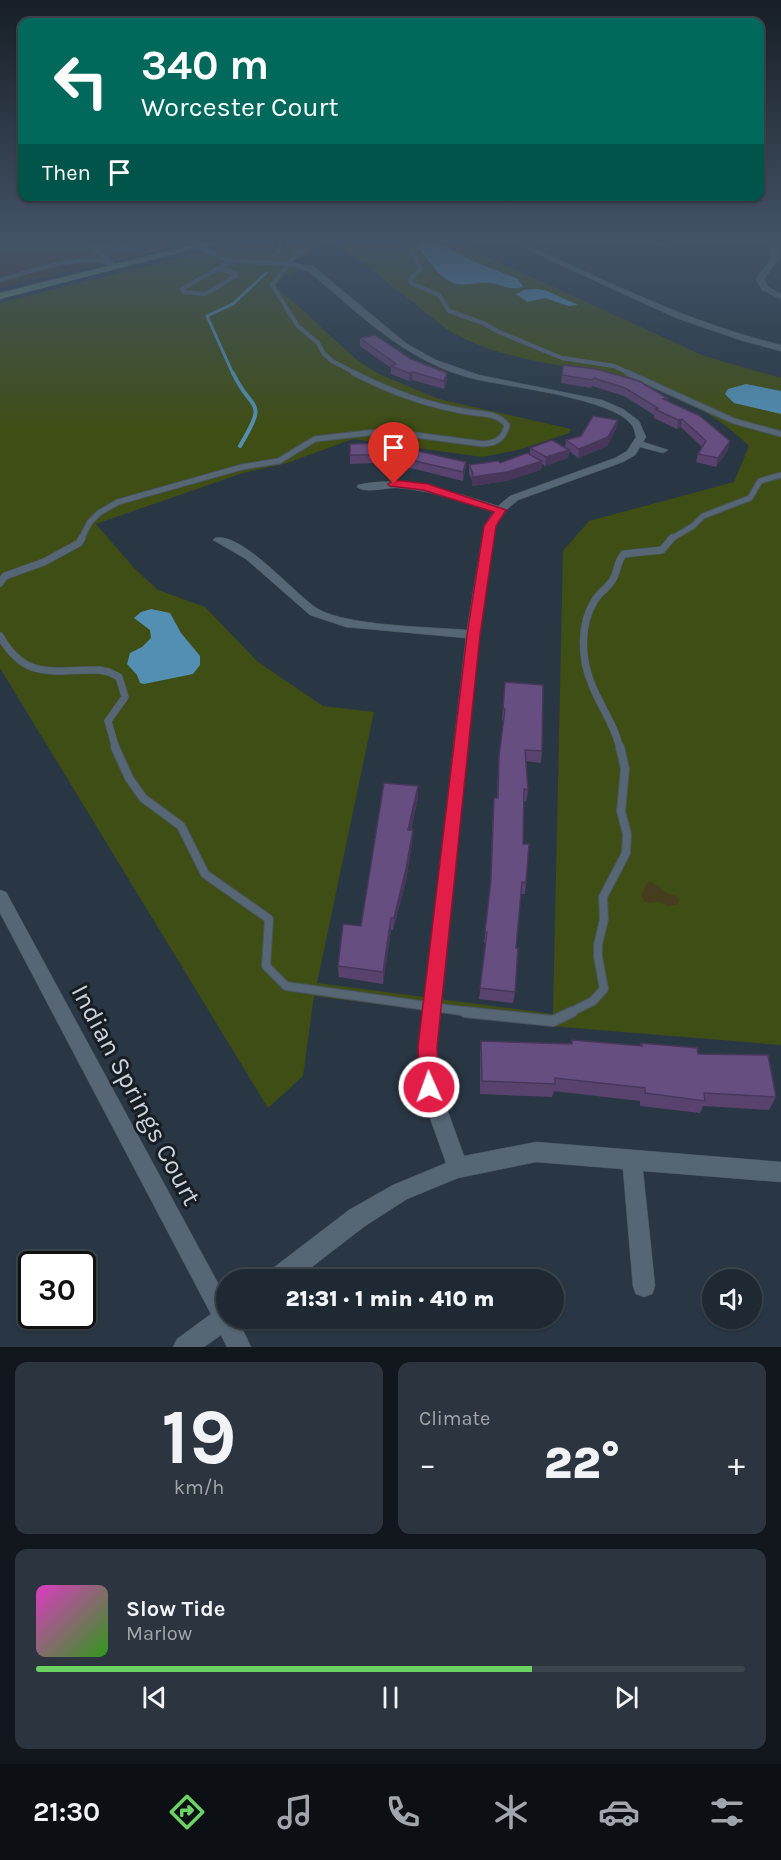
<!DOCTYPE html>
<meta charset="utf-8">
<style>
body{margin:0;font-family:Karla,sans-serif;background:#2c353f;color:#f1f3f6;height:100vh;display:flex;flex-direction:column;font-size:22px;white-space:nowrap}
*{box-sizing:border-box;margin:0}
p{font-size:20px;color:#a1a6ac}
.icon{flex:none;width:33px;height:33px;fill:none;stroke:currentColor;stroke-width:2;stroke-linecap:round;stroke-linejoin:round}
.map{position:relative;height:1347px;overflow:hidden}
.side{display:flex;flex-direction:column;gap:15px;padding:15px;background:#11171c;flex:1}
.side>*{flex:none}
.hud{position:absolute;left:18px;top:18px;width:746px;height:183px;border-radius:12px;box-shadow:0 2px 4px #0004,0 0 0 2px #3c454e;background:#00695c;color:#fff;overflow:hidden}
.tools{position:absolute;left:702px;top:1269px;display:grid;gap:12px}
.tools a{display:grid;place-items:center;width:60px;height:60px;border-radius:50%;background:#1f2933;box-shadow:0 2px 4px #0004,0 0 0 2px #3c454e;font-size:30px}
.speed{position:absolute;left:18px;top:1251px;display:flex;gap:12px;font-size:30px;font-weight:700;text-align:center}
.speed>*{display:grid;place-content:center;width:78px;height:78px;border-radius:50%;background:#1f2933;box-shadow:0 2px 4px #0004,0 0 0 2px #3c454e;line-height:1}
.speed .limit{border:3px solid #111;border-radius:9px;background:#fff;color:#111}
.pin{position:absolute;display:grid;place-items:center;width:51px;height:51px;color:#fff;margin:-62px -26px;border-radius:50% 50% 50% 0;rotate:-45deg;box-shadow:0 0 6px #0007}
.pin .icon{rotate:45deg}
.me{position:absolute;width:66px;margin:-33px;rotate:358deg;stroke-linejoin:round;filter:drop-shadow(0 0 4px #0008)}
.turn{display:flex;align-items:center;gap:21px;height:126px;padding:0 24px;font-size:27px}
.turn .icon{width:78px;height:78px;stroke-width:2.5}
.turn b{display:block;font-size:42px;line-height:51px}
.then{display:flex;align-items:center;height:57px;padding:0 24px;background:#0003;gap:12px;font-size:22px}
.big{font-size:45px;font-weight:800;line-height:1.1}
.side .card{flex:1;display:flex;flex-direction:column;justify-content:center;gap:9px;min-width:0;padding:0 21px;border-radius:12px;background:#2c353f}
.side .dial{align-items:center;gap:0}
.dial b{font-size:78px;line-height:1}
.song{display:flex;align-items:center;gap:18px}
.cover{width:72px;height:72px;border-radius:9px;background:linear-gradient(135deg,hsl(310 70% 55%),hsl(110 70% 35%))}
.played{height:6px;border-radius:3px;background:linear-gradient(90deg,#6ad364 70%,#3c454e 70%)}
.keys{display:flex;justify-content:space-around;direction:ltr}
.heat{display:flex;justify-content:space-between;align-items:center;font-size:33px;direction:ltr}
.side .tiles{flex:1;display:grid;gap:15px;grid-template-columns:1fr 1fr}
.card:last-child{grid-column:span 2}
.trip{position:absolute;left:216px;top:1269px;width:348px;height:60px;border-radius:30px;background:#1f2933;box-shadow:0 2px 4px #0004,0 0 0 2px #3c454e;font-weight:800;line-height:60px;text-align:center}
.tab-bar{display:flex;height:96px;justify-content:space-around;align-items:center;background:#0c1014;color:#a1a6ac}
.tab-bar .icon{width:42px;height:42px}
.tab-bar .on{color:#6ad364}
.tab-bar b{font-size:27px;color:#f1f3f6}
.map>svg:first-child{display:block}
.education{fill:#463b2b}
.green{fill:#3f4e14}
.sand{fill:#453d1d}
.water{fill:#528fb3}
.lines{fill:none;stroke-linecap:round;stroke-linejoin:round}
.stream-far1{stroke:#528fb3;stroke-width:3}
.stream{stroke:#528fb3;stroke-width:4}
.service-far4-casing{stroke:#49555f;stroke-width:4.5}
.service-far3-casing{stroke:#49555f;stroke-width:7}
.service-far2-casing{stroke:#49555f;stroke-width:8}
.service-far1-casing{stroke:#49555f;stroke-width:10}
.service-casing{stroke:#49555f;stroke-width:12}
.minor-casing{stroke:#49555f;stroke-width:1}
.primary-casing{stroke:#49555f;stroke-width:1}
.service-far4{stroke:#566674;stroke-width:4}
.service-far3{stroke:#566674;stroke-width:5}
.service-far2{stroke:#566674;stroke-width:7}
.service-far1{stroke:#566674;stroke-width:8}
.service{stroke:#566674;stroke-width:10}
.minor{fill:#566674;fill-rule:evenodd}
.primary{fill:#668e74;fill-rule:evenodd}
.wall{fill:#59436e}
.shaded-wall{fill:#48375a}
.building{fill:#674e80;stroke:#48375a;stroke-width:1.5}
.route{fill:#e11d48;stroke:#92132f;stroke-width:1.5}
.labels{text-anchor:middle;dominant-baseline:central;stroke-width:6;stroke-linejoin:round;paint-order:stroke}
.near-street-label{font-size:26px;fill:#cbd4dc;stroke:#171e23}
</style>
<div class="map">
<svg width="781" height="1347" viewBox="0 0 781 1347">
<rect width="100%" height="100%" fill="#293744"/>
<path class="education" d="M0,242h172l5,4 -177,42z"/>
<path class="green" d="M243,242h82l-35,22 11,4 -17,9 -8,9 82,75 21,13 60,25 132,30 -2,4 -51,17 -36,7 -129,-18 -66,24 -44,10 -147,51 38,44 24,22 47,17 53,55 65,44 51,6 -57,271 236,31 10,-463 26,-30 145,-39 15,-36c-38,-38 -90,-61 -142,-72 -55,-11 -110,-15 -159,-44l-112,-88h119l249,114 77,22v667l-231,-19 -236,-30 -11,80 -35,32 -268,-440v-365z"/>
<path class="sand" d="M651,882l8,4 7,7 10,3 3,5 -1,3 -9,2 -12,-5 -7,2 -5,-1 -4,-6 5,-12z"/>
<path class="water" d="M422,242l20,3 33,17 43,17 5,8c-12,4 -20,-2 -32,-4 -11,-1 -23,3 -34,1 -20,-5 -27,-25 -41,-38z
M535,289l10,1 33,15 -10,1 -23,-8 -18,4 -11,-8 8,-4z
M746,384l35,7v23l-47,-11 -9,-9 3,-5z
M151,609l19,4 11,20 19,23v9l-7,9 -49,10 -4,-1 -3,-8 -10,-11 3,-11 12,-6 9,-9 -1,-8 -16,-12 7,-6z"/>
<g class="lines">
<path class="stream-far1" d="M278,252l3,-10
M233,374l-26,-58 26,-12 33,-31"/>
<path class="stream" d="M233,373c19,41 36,24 7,73"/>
<defs>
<path id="service-far4" d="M83,242l26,18
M318,242l-21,11 -25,32 26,41 20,17 6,11 8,7 25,13
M401,242l9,5 11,22 -11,10 1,4 28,12 10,16 34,12 16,9 63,26 52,8 17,8
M93,249l17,-4 7,5 30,-8
M217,269l18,4 1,3 -31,18 -21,-2 -2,-3z
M217,269l14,-8
M0,280c38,-10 81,-29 119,-14"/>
<path id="service-far3" d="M628,373l106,48 47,13
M81,539l9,-17 9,-9 19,-11 124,-35 37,-6 36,-22 70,-8 98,13c13,-1 21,-5 24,-19 -10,-12 -24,-11 -38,-13 -39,-6 -80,-21 -115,-39
M671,539l22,-13 10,-10 47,-18 10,-17 21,-6"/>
<path id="service-far2" d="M0,583l5,-7 39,-14 35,-19 3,-5
M0,636c26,46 54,33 99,34l10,2 10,5 6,20 -17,24 8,28
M620,749c-5,-24 -19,-41 -28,-64 -11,-26 -13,-60 3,-85 5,-8 14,-13 18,-21 5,-8 4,-18 11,-25l38,-4 10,-12"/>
<path id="service-far1" d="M115,747l14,31 14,20 38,28 24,48 64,45 -3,47 20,20 190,27
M569,1013l24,-12 11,-12 -6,-32v-12l6,-26 -1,-22 23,-44 1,-19 -6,-23 4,-42 -5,-22"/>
<path id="service" d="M465,1012l88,9 19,-9"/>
<path id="minor" d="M189,242h9l29,16 63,4 24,5 93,77 29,16 43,15 123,25 21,9 16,12 7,16 -3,5 25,8 -5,3 -23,-6 -5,8 -12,7 -105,38 -14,12 -8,14 -17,109 -42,412 2,40 25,69 72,-14 245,20v20l-138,-11 12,115 -3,8 -8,3 -8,-3 -3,-8 -10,-117 -87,-7 -78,16 -51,21 -42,27 -70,54h-30l3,-8 81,-62 44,-25 53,-22 -27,-76v-40l47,-409 -120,-11 -36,-12 -64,-56 -33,-19 2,-2c28,-6 80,57 103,71 29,17 113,18 149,21l17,-104 9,-14c-31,-10 -62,-22 -95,-24 -12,-1 -32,6 -41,-1l1,-2c49,-11 94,7 140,21l12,-10 105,-38 12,-7 9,-14c-1,-4 -2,-10 -5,-13 -19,-25 -119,-37 -152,-44 -70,-15 -118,-65 -171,-109 -44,-15 -78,5 -119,-29z
M511,242h10c85,39 169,81 260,103v6l-38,-10 -67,-23z
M643,242h18l6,3 -4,2z
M766,242h8l4,5 2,10 -16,22 4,8 13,7v5l-19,-9 -6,-11 16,-22 -2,-9z
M0,890l6,2 220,406v20h11l14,29h-24l-6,-12 -17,12h-31l4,-8 34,-25 -211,-401z"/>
<path id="primary" d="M204,242h16l-220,57v-6z"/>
</defs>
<use href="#service-far4" class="service-far4-casing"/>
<use href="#service-far3" class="service-far3-casing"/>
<use href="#service-far2" class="service-far2-casing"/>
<use href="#service-far1" class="service-far1-casing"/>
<use href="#service" class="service-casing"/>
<use href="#minor" class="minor-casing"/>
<use href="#primary" class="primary-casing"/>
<use href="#service-far4" class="service-far4"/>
<use href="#service-far3" class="service-far3"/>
<use href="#service-far2" class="service-far2"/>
<use href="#service-far1" class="service-far1"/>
<use href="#service" class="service"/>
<use href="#minor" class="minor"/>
<use href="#primary" class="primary"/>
</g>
<path class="wall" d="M360,338l51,21 36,22 -3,8 -32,-9 -3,1 -18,-7v-6l-31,-22z
M563,365l104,33 -1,2 62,50 -12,17 -20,-5 2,-8 4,-7 -21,-20 -4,2 -23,-11v-3l-30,-19 -32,-10 -1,2 -30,-5z
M616,429l-9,17 -29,12 -9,-7 -1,7 -23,8 -3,-2 -1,6 -35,11 -34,5v-6l-3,-6v-9l31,-2 30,-8v-7h35l1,-8z
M350,444l116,18 -1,9 -2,10 -48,-12 -40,-6 -25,1z
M505,682l37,69 -1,12 -15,-2 2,29 -2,11h-2l-1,43 3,39 -1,11h-4l-5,54 -1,44 -2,11 -34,-4 7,-56h-2l6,-54 3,-79 1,-12h3l1,-30 6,-48h-2z
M418,798l-7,32h2l-1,12 -6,39 -13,49h-2l-8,54 -44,-7 -1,-11 23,-40z
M572,1040l68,6 1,-3 57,11 78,43 -7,13 -66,-4 -3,7 -60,-7v-5l-86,-10 -2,6 -72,-3v-39l1,-14 90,3z"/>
<path class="shaded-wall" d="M413,372l-1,8 -3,1v-8z
M447,373v8l-3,8v-8z
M682,419l-1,8 -4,2 1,-9z
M618,420l-2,9 -9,17 -29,12 1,-9z
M730,441l-2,9 -12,17 2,-9z
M569,450l-1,8 -23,8 1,-9z
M542,461l-1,9 -35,11 -34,5v-9z
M466,462l-1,9 -2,10v-9z
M418,786v12l-10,44v-12z
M413,830l-1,12 -6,39 -13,49 1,-12z
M391,918v12l-8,54v-12z"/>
<path class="building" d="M375,335l36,24 36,14 -3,8 -31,-9 -4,1 -18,-7 5,-2 -36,-26z
M563,365l33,4 43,12 28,17 -4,1 37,17 30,25 -12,17 -20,-4 8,-13 -24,-22 -4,1 -23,-11 3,-1 -33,-20 -31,-10 -2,2 -30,-5z
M593,416l25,4 -10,17 -29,12 -13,-9 15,-4z
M552,440l17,10 -23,7 -16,-9z
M382,443l84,19 -3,10 -48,-11 -40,-6h-25v-11z
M527,453l15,8 -35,11 -35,5 1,-4 -4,-8 29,-4 2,2z
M505,682l38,3 -1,66 -17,-1 3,40 -4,-1 -1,55h6l-3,39 -4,-1 -6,66h2l-3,44 -35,-4 7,-56h-2l6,-53 3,-81h4l1,-41 6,-48h-2z
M384,783l34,3 -10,44h5l-7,39 -12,49h-3l-8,54 -45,-6 5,-42 18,2z
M572,1040l70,6 -1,-3 56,5 1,6 70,1 8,42 -72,-4 1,8 -60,-8v-5l-90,-10v6l-73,-3 -1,-40 91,3z"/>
<linearGradient id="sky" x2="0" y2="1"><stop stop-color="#171e25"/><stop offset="0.56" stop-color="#435367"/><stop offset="1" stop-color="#435367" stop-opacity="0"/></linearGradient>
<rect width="781" height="431" fill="url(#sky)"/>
<path class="route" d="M394,480l34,4 78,26 -10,16 -16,109 -43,412 2,40 -3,7 -7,2 -7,-2 -3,-7 -1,-40 49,-412 17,-109 10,-14 -71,-22 -33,-4 -2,-2z"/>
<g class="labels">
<g class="near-street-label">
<text transform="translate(136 1095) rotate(62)">Indian Springs Court</text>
</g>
</g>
</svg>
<div class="tools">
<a><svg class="icon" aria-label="sound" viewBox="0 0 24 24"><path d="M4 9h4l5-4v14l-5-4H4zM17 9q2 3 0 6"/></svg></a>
</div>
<div class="speed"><div class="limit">30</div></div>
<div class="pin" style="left:394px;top:484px;background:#d93025"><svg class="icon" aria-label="arrive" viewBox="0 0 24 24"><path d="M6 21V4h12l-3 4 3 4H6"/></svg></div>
<svg class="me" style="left:429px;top:1087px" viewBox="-20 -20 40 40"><circle r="17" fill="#e11d48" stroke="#fff" stroke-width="3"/><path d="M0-11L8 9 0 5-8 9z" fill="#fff"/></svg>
<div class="trip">21:31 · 1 min · 410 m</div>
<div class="hud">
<div class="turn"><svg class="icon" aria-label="left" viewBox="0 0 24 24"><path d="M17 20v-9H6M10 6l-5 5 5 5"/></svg><div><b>340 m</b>Worcester Court</div></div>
<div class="then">Then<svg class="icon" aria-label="arrive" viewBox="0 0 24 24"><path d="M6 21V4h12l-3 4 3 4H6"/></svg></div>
</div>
</div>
<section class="side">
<div class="tiles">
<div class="card dial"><b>19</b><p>km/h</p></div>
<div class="card"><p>Climate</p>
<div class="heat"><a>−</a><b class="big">22°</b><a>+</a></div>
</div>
<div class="card">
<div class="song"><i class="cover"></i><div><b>Slow Tide</b><p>Marlow</p></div></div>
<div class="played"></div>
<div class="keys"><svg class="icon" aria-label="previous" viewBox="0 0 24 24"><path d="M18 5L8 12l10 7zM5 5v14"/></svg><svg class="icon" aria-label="pause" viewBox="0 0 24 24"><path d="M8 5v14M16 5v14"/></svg><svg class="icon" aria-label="next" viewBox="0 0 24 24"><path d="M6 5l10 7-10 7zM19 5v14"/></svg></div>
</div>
</div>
</section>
<nav class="tab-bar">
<b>21:30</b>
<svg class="icon on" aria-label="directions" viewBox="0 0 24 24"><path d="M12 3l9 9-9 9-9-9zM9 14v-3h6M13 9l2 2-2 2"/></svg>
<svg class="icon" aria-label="music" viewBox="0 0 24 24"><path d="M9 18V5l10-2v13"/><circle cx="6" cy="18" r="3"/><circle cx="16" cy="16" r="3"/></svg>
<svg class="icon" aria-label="phone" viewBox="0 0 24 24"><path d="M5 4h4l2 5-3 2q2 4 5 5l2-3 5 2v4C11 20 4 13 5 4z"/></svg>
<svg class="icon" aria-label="climate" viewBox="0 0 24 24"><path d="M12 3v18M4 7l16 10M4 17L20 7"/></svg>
<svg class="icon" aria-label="car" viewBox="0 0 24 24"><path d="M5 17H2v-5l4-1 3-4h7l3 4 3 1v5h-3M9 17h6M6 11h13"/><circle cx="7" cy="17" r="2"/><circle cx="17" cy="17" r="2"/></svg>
<svg class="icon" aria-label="filters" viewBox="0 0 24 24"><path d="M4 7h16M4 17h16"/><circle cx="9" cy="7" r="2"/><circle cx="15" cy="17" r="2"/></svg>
</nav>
